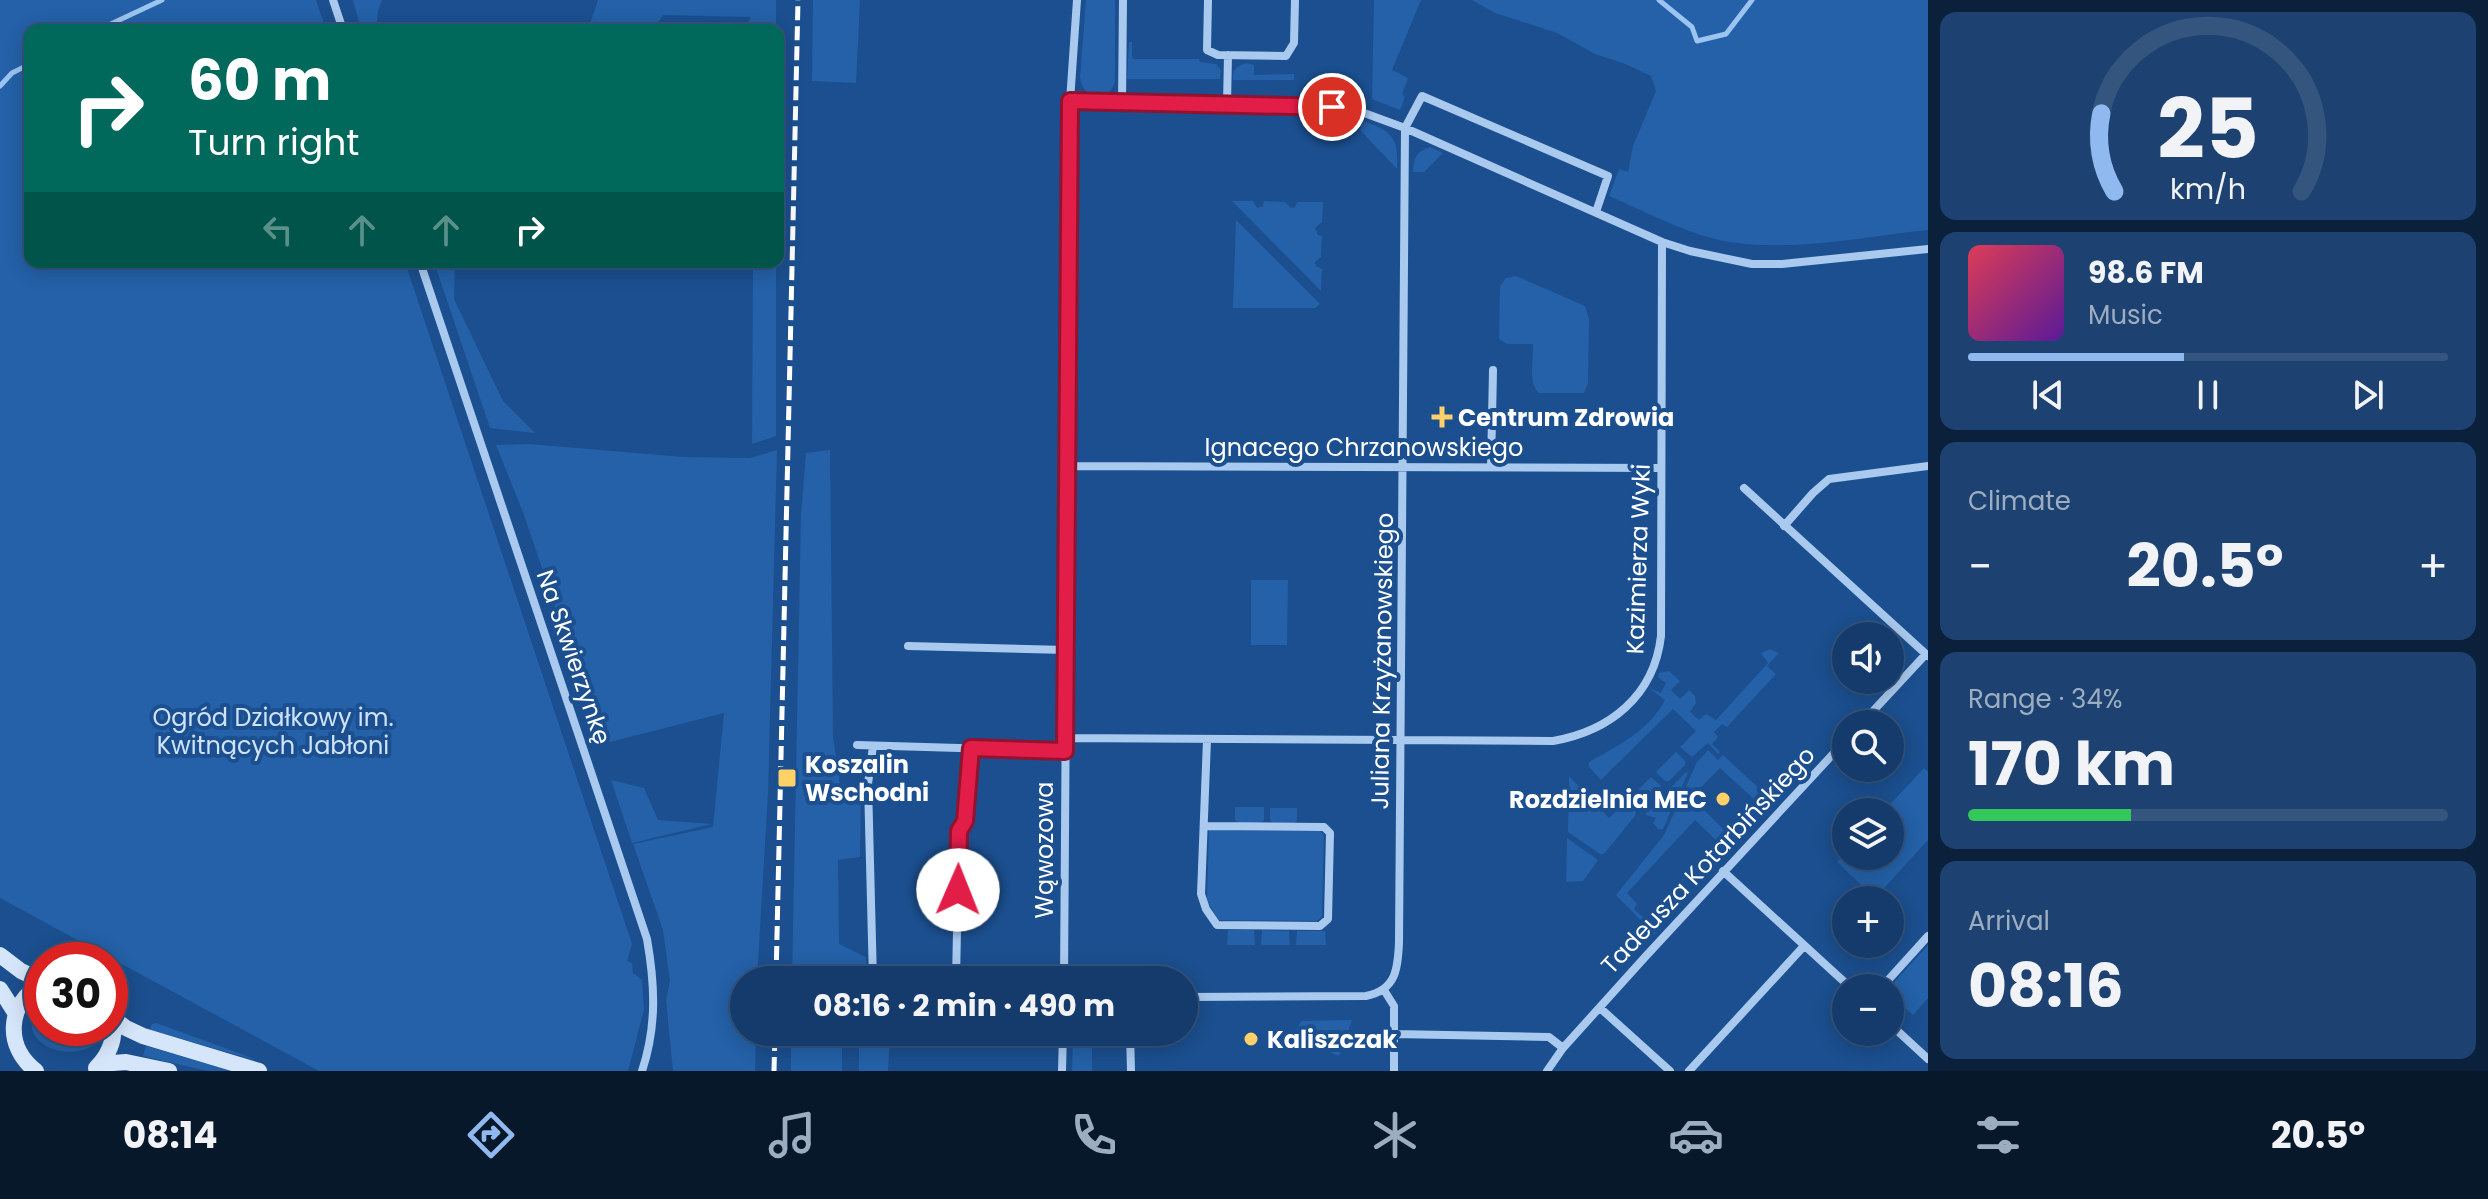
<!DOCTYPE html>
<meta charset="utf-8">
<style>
body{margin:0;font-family:Poppins,sans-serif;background:#1d4271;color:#f1f3f6;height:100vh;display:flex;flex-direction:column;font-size:30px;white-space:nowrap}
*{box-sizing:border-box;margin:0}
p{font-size:26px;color:#9dadc1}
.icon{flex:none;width:44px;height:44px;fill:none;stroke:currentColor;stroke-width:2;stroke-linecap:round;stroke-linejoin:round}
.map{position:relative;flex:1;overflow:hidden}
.details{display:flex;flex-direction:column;gap:12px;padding:12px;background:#0b203b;width:560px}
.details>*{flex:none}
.hud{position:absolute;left:24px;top:24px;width:760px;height:244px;border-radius:16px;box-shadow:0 4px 20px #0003,0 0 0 2px #33557e;background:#00695c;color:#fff;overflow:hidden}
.fabs{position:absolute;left:1832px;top:622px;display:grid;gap:16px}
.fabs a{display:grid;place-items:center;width:72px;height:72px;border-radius:50%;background:#143b6b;box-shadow:0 4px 20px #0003,0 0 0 2px #33557e;font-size:40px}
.speed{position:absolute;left:24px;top:942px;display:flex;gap:16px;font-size:40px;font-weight:700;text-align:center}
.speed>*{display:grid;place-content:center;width:104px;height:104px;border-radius:50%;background:#143b6b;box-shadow:0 4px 20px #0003,0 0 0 2px #33557e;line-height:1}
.speed .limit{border:12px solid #d22;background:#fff;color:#111}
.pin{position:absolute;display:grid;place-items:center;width:68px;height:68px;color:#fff;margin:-34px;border:4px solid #fff;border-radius:50%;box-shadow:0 2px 8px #0007}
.me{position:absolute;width:88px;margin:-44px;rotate:1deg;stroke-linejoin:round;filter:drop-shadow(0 0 6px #0008)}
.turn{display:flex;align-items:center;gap:28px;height:168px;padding:0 32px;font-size:36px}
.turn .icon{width:104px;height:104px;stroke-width:2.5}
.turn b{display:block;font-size:56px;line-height:68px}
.lanes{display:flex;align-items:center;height:76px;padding:0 32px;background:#0003;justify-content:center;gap:40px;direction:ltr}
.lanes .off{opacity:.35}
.big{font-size:60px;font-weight:700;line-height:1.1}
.details .card{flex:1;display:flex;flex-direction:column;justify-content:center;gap:12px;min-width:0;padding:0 28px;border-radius:16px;background:#1d4271}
.details .dial{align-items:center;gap:0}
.dial svg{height:208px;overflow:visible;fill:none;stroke:#33557e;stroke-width:7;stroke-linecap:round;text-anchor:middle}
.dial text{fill:#f1f3f6;stroke:none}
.song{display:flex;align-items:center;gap:24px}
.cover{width:96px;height:96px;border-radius:12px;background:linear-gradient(135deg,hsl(350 70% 55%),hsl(270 70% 35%))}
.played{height:8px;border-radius:4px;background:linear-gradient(90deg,#90b9f0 45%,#33557e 45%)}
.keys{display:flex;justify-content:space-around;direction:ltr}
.heat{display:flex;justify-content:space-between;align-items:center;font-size:44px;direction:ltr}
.charge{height:12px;border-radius:6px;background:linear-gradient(90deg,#34c759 34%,#33557e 0)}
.trip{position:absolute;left:730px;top:966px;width:468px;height:80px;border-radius:40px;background:#143b6b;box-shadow:0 4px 20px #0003,0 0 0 2px #33557e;font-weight:700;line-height:80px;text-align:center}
.menu{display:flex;height:128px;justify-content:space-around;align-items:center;background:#08182b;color:#9dadc1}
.menu .icon{width:56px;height:56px}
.menu .current{color:#90b9f0}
.menu b{font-size:36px;color:#f1f3f6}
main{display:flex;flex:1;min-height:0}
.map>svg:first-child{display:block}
.green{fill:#2461a8}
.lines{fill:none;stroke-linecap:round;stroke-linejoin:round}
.stream{stroke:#9cc4f0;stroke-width:5}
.street{stroke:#a9c9ee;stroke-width:8}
.secondary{stroke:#d6e6fa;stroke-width:16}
.rail{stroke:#fff;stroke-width:5;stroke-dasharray:14 6;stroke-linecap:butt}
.route-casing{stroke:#92132f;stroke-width:20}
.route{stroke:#e11d48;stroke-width:14}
.poi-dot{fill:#ffd166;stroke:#1b4f8f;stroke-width:3}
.labels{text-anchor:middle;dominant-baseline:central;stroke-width:8;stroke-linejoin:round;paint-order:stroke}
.poi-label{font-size:24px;font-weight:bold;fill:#fff;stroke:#1b4f8f;text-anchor:start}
.street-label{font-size:24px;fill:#fff;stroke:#1b4f8f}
.park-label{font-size:24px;fill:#cfe3fa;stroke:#1b4f8f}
</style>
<main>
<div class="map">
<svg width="1928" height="1071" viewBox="0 0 1928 1071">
<rect width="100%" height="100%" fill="#1b4f8f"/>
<path class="green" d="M0,0h316l10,30h-296v232h375l227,682 -5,17 5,2 1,10 9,7 2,30 -16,61h-309l-319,-173z
M353,0h29l-4,11 -2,19h-15z
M598,0h178v30h-32l7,-13 -88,-2 -10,15h-65z
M813,0h47l-4,83 -44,-2z
M1086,0h29v82l-3,7 -7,7c-15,2 -22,-4 -25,-18z
M1374,0h47l-29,70 16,8 -6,16 3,3 -5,13 -28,-11z
M1472,0h456v230c-68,7 -142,24 -209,10 -38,-9 -75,-29 -110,-44l10,-27 9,3 5,-26 23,-55 -5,-15 -28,-13 -28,-9 -38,-21 -62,-20z
M1129,42h3v17h67l1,3 16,2 5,6 -1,9h-93z
M1247,63l7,2v10l40,-1v6h-61c-1,-11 5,-15 14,-17z
M1363,121c29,10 36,16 34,48l-37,-39z
M1430,147l13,6 -19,19h-11c1,-15 3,-20 17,-25z
M1232,201h21l4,7 6,-2 1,-5 21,1 6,6 4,-1 2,-5h26l-1,20 -7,6 3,7 4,1 -1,21 -6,5 1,4 6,3 -1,22z
M1236,220l84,84 -5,4h-82z
M434,262h21l-1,37 49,102 32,32 -45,-5z
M753,262h23v174l-24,8z
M1516,276l69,30 4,13 -1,65 -4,9h-45c-12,-11 -5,-33 -6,-49h-26l-8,-5 1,-53 6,-8z
M529,444l155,13 66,1 27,-8 -9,343 -11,187h-13v52h12l-1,39h-82l-7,-71 4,-19 -7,-51 -30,-86 80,-17 11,-114 -122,31 -78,-229 -28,-70z
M830,450l3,287 7,47 21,4 -1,69 -22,3 1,84 27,13v20l-2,3h-72l9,-466 5,-61z
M1251,580h37l-1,65h-36z
M1770,649l9,4 -12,13 9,8 -49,53 -5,-3 -8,8 4,5 -6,7 8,8 -2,2 -10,-11 -16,14 -12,-10 16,-16 -23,-22 -72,71 -12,-13v-5c28,-16 61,-32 76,-62l-16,-12 12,5 5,-10 -8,-6 1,-4 10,-2 11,10 -9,9 9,9 9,-9 6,6 1,7 -6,9 9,8 7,-6 10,6 52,-57 -7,-10z
M1708,750l10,10 5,-5 40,37 7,-5 -13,15 -37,-34 -29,29 34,34 12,-12 3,2 -84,89v-2l61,-67 -22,-21 -68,73 10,11 -3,5 22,20 -1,6 -39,-40 48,-60 33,-73z
M1676,752l9,9v4l-16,16h-4l-9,-9z
M1924,768l4,4v68l-53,58 -38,-36 9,-10v4h44v-44h-7z
M1686,772l2,1 -25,56 -4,1 -6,-7 3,-5 -10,-3v-2z
M1569,776l40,42 17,-16 10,10 -1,4 -31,38h-4l-32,-22z
M1651,777l10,9v4l-17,16 -5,1 -9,-9z
M611,780l33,8 14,32 54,4 -80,19z
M1235,807h29v13l-4,4 -21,-1 -4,-3z
M1270,808h27v12l-3,4h-21l-3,-4z
M1209,830l111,1 4,4 -2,81 -5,5 -99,-1 -11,-20z
M1567,838l31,22 -15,21 -17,1z
M1228,930h26l1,15h-28z
M1262,930l27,1 1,14h-29z
M1297,931h28l1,14h-30z
M1928,945v53l-15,17 -23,-21 -1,-6z
M42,1000v28h60c-2,43 -102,24 -60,-28z
M1352,1020l-13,36 -46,-19 8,-16z
M156,1023l88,32 14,6 -108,-31 2,-6z
M791,1032h51v39h-51z
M859,1032h31l-2,39h-29z
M1073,1039l19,1v31h-20z
M146,1046l86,25h-25l-64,-15z"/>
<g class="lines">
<path class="stream" d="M1659,0l33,27 5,14 29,-7 26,-34
M98,30l64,-30
M0,86l12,-13 18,-9"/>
<path class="street" d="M333,0l10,30
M1208,0l-1,50 11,5 68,1 8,-13 1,-43
M1070,101l262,6 24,3 49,18 257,114 28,9 62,13h30l146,-15
M1122,103l1,-103
M1227,104l1,-49
M420,262l227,677c8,46 10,87 -5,132
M1067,466l594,2
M1491,467l2,-97
M1744,488l184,168
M1784,526l29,-33 16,-14 99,-13
M908,646l158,4
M1861,724l65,-70
M1065,738l488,3c57,-10 101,-45 108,-105l1,-394
M857,745l208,6
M873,746l-5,38 5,196
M1205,826l119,1 6,6 -2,86 -8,7 -103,-1 -11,-16 -5,-15 6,-154
M1723,871l128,117
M956,980l3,-149 6,-10 6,-73
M1064,980l6,-879 7,-101
M1881,988l47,-52
M1384,990l10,16v65
M1184,997l182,-1c30,-6 32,-27 33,-54 2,-272 5,-543 6,-814l17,-32 186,80 -12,36
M1600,1008l70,63
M1890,1024l38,35
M1130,1032l1,39
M1394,1034l155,3 14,11
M1062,1071l1,-39
M1547,1071l16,-23 83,-92 200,-216
M1689,1071l115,-125"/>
<path class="secondary" d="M0,955l21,16 21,10
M0,989l16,25
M113,1018l13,10 17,8 116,35
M100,1064l26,-2 43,9
M96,1068c16,-16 21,-34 15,-55
M36,1071c-32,-25 -29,-67 6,-88"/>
<path class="rail" d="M776,980l22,-980
M774,1071l1,-39"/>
</g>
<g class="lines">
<defs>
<path id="route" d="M958,890l1,-59 6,-10 6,-73 94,3 5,-650 262,6"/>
</defs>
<use href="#route" class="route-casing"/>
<use href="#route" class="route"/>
</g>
<g class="poi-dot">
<path d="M1438 405h8v8h8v8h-8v8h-8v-8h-8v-8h8z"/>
<rect x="777" y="768" width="20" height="20" rx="4"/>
<circle cx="1723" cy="799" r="8"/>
<circle cx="1251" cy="1039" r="8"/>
</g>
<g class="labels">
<g class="poi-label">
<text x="1458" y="417">Centrum Zdrowia</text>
<text x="805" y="764">Koszalin<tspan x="805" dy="28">Wschodni</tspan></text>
<text x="1707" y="799" text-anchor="end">Rozdzielnia MEC</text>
<text x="1267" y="1039">Kaliszczak</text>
</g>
<g class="street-label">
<text x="1364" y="447">Ignacego Chrzanowskiego</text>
<text transform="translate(1638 559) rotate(-88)">Kazimierza Wyki</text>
<text transform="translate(574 657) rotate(71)">Na Skwierzynkę</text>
<text transform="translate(1382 661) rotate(-89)">Juliana Krzyżanowskiego</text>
<text transform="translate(1044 850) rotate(-90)">Wąwozowa</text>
<text transform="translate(1708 860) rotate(-47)">Tadeusza Kotarbińskiego</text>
</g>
<g class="park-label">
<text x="273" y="717">Ogród Działkowy im.<tspan x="273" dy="28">Kwitnących Jabłoni</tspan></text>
</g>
</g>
</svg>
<div class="fabs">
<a><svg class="icon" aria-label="sound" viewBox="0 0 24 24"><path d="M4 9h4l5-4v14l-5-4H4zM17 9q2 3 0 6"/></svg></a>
<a><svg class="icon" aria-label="search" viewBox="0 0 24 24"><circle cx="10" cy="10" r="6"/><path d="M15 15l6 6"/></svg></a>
<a><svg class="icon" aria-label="layers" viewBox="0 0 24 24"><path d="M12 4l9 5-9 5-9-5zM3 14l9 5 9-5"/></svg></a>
<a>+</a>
<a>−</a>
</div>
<div class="speed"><div class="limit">30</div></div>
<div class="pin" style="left:1332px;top:107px;background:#d93025"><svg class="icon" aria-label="arrive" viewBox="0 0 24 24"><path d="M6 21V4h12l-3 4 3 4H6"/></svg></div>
<svg class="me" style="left:958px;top:890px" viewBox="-20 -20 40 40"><circle r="19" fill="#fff"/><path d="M0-13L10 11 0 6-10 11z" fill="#e11d48"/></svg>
<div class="trip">08:16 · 2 min · 490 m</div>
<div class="hud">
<div class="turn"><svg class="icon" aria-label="right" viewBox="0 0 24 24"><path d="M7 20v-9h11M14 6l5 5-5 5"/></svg><div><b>60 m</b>Turn right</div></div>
<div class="lanes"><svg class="icon off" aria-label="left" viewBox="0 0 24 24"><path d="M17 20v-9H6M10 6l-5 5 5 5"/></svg><svg class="icon off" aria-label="ahead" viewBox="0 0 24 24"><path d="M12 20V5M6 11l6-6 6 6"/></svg><svg class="icon off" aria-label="ahead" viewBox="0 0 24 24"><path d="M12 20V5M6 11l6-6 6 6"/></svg><svg class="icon" aria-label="right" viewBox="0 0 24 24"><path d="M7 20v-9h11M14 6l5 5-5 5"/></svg></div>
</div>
</div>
<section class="details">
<div class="card dial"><svg viewBox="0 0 100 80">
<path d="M14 69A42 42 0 1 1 86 69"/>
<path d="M14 69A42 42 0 0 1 9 39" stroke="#90b9f0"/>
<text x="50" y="56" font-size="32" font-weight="700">25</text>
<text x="50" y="72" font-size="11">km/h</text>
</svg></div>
<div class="card">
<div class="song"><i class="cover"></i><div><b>98.6 FM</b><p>Music</p></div></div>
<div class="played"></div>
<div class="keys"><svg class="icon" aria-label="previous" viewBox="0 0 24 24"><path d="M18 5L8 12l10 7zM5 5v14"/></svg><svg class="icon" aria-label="pause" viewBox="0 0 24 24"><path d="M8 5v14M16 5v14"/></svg><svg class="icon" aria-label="next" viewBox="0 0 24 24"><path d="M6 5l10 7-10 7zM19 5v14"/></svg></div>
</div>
<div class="card"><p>Climate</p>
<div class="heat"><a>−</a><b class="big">20.5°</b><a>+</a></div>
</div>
<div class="card"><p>Range · 34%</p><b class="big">170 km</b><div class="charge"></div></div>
<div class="card"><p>Arrival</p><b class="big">08:16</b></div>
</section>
</main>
<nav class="menu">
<b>08:14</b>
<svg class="icon current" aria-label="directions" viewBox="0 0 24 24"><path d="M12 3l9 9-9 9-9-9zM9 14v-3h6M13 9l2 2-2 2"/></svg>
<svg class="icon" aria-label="music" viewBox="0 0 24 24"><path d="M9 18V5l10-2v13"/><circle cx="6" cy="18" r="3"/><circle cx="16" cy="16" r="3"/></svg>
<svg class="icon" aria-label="phone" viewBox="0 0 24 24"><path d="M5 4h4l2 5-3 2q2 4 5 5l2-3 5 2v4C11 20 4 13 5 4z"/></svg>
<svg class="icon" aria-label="climate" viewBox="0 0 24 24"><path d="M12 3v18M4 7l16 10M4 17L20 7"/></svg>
<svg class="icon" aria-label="car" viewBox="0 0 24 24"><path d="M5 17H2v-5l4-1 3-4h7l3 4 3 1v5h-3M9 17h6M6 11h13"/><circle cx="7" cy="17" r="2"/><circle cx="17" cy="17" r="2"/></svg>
<svg class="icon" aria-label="filters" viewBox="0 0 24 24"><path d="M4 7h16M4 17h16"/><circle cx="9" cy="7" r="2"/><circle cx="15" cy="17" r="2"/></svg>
<b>20.5°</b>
</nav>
